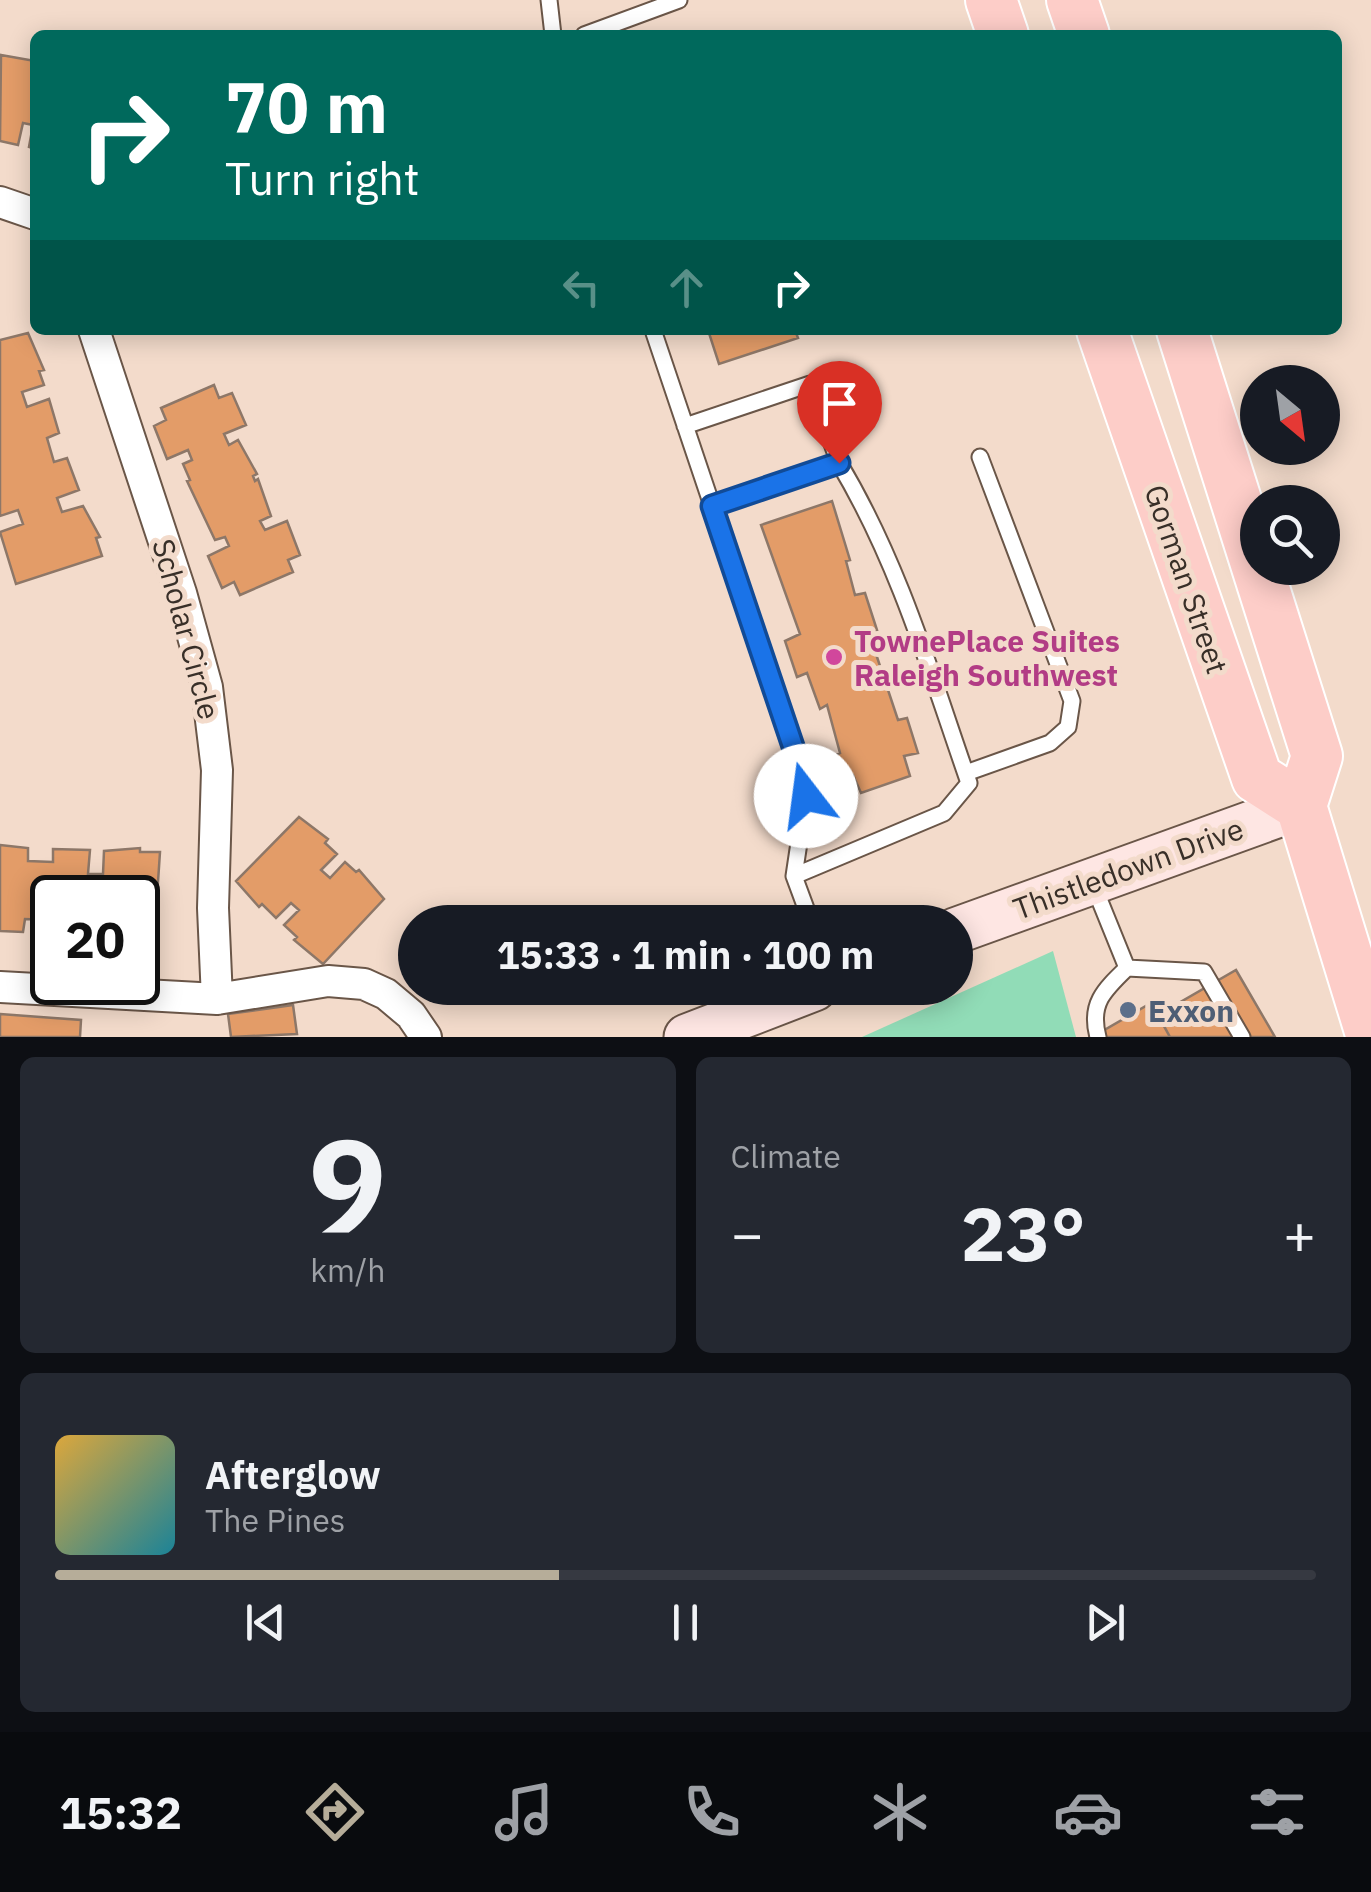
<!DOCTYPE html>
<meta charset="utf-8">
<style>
body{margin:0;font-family:"IBM Plex Sans",sans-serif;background:#242831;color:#f1f3f6;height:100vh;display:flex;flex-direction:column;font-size:38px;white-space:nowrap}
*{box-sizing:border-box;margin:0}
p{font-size:32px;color:#9ea1a6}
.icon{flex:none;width:55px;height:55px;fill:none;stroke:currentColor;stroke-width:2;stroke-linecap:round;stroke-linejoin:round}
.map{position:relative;height:1037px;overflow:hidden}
.side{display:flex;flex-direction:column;gap:20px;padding:20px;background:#0d0f14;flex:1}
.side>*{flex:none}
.top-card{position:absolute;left:30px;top:30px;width:1312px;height:305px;border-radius:15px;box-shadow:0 5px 25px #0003;background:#00695c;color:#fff;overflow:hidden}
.needle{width:65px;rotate:151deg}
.buttons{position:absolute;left:1240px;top:365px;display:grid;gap:20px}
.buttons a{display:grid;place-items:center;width:100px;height:100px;border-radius:50%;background:#171b24;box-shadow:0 5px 25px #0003;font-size:50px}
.speed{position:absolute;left:30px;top:875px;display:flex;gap:20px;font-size:50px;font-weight:700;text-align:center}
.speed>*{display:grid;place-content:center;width:130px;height:130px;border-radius:50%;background:#171b24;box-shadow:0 5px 25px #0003;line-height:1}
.speed .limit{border:5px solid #111;border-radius:15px;background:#fff;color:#111}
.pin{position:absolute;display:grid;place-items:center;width:85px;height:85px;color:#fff;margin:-102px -42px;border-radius:50% 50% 50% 0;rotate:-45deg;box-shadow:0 0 10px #0007}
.pin .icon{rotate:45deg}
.me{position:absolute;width:110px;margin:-55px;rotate:345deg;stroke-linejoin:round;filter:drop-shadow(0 0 8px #0008)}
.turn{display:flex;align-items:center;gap:35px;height:210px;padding:0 30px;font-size:45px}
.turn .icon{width:130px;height:130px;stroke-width:2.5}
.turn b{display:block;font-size:70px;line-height:85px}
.lanes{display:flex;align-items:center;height:95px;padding:0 30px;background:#0003;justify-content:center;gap:50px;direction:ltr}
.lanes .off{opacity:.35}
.big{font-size:75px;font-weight:700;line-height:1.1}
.side .widget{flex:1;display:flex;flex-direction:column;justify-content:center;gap:15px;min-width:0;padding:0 35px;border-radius:15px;background:#242831}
.side .dial{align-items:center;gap:0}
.dial b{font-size:130px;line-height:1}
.song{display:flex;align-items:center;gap:30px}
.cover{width:120px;height:120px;border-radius:15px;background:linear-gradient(135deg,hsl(40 70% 55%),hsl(190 70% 35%))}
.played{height:10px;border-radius:5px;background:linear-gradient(90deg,#b6ad99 40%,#363941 40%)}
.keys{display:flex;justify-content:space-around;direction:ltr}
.heat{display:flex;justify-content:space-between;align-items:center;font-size:55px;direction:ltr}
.side .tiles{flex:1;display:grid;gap:20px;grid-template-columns:1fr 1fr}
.widget:last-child{grid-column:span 2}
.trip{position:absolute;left:398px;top:905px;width:575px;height:100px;border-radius:50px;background:#171b24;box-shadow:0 5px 25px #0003;font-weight:700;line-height:100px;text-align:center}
.dock{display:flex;height:160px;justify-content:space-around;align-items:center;background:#090b0e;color:#9ea1a6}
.dock .icon{width:70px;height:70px}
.dock .active{color:#b6ad99}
.dock b{font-size:45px;color:#f1f3f6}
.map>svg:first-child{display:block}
.green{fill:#91dcb7}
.building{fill:#e39c68;stroke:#8d7768;stroke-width:2.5}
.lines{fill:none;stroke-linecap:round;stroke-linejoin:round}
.lane-casing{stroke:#6a5648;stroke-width:19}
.street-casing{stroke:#6a5648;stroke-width:34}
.secondary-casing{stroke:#6a5648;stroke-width:49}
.primary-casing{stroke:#fff;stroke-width:54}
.lane{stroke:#fff;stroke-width:15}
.street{stroke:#fff;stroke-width:30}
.secondary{stroke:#fee6e3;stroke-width:45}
.primary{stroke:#fdcdc8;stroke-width:50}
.route-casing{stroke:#114b97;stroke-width:25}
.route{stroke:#1a73e8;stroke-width:18}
.hotel-dot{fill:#d1479c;stroke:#f3dbcb;stroke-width:4}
.service-dot{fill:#5c6f8a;stroke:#f3dbcb;stroke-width:4}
.labels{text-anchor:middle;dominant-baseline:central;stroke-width:10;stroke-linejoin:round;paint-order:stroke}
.street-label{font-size:30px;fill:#382f28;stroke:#f3dbcb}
.hotel-label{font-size:30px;font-weight:bold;fill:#b23c85;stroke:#f3dbcb;text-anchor:start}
.service-label{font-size:30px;font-weight:bold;fill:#4e5e75;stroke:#f3dbcb;text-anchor:start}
</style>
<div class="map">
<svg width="1371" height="1037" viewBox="0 0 1371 1037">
<rect width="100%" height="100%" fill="#f3dbcb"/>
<path class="green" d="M1053,951l23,86h-214z"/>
<path class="building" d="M1,55l34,6 -3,23 3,1v64l-6,-2 4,-22 -10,-2 -5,22 -18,-4z
M708,330h87l3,8 -79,26z
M28,333l16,37 -5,1 5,14 -22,7 5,15 22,-8 10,34 -12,5 7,24 13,-4 12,32 -22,8 5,14 21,-6 17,31 -4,1 6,18 -86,28 -16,-52 23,-8 -5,-14 -18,6v-176z
M214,385l5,13 13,-5 14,32 -22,9 5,11 9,-5 19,34 -4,2 2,5 3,-2 13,37 -11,5 5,9 22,-9 13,34 -12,5 5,12 -53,23 -6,-13 -12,6 -14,-32 21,-10 -4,-9 -10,3 -28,-59 3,-1 -7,-16 9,-4 -4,-10 -21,9 -13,-33 12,-6 -5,-12z
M832,501l18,59 -4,1 9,34 10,-2 12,37 -8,3 29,87 9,-2 11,35 -14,3 6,20 -49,17 -8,-18 -14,5 -8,-23 9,-4 -13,-48 -7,4 -13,-36 -10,4 -12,-36 15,-7 -39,-109z
M299,817l29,22 -3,4 12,11 -16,16 9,8 15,-16 11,10 3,-2 25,29 -61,65 -29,-24 3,-3 -13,-12 15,-15 -8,-7 -15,15 -14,-14 -3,3 -23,-26z
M0,845l28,3v13l25,1v-13l37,1 -2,24h15l1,-23 36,-3v4h20l-6,90 -16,-1v-43h-86v36h-3l1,-14 -25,-1 -2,13 -23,-1z
M1236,970l39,67h-105l-12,-22z
M1151,1003l19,34h-66l-3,-5z
M293,1005l4,29 -66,3 -3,-23z
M0,1014l81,6 -1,17h-80z"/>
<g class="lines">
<defs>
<path id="lane" d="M549,0l4,35
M584,35l95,-35
M653,330l149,443 4,23 -12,80 17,46
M685,426l125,-42 29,79 -127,43
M966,773l84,-30 18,-16 4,-26 -92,-244
M794,876l150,-63 25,-30c-38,-109 -70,-220 -130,-320
M1093,884l34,84c-23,22 -38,36 -29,69
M1127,968l77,4 38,65"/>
<path id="street" d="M0,202l35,12
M94,330l87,263 26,94 10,83 -4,138 4,91
M0,987l217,12 111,-18 36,3 22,10 25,21 15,22"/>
<path id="secondary" d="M955,931l346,-125
M687,1037l127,-49"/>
<path id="primary" d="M991,0l12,35
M1072,0l12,35
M1102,330l155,448 44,28
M1182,330l135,426 -16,50 70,228"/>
</defs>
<use href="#lane" class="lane-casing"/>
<use href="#street" class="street-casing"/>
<use href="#secondary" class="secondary-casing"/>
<use href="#primary" class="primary-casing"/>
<use href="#lane" class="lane"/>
<use href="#street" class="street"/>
<use href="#secondary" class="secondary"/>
<use href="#primary" class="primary"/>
</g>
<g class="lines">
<defs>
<path id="route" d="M806,796l-4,-23 -90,-267 127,-43"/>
</defs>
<use href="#route" class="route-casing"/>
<use href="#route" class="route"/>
</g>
<circle class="hotel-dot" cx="834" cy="657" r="10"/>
<circle class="service-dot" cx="1128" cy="1010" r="10"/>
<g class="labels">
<g class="street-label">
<text transform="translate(1187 579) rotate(71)">Gorman Street</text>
<text transform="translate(187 629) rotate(75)">Scholar Circle</text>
<text transform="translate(1128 868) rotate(-20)">Thistledown Drive</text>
</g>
<g class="hotel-label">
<text x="854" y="640">TownePlace Suites<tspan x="854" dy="34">Raleigh Southwest</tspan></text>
</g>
<g class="service-label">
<text x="1148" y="1010">Exxon</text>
</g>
</g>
</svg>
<div class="buttons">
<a><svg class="needle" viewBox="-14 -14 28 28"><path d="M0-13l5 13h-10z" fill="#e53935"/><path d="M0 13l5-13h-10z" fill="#9ea1a6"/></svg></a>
<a><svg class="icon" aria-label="search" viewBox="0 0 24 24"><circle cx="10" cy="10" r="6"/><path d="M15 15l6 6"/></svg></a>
</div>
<div class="speed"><div class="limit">20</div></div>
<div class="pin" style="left:839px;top:463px;background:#d93025"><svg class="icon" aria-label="arrive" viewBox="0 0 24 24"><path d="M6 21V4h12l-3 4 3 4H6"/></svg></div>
<svg class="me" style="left:806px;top:796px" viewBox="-20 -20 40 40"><circle r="19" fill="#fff"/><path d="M0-13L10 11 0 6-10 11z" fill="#1a73e8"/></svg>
<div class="trip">15:33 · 1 min · 100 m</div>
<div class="top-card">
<div class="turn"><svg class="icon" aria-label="right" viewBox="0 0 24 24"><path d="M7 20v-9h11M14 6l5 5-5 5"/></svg><div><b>70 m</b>Turn right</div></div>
<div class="lanes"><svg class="icon off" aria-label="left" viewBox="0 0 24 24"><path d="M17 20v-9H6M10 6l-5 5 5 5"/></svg><svg class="icon off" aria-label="ahead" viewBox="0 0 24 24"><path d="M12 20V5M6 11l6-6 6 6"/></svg><svg class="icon" aria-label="right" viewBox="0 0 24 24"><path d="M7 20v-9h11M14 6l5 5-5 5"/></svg></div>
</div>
</div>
<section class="side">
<div class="tiles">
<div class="widget dial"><b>9</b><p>km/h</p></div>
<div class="widget"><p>Climate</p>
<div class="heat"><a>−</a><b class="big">23°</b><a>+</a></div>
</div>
<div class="widget">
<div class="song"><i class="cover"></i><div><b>Afterglow</b><p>The Pines</p></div></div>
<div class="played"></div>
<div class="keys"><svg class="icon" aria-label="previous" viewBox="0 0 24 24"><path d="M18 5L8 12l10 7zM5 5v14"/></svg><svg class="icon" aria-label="pause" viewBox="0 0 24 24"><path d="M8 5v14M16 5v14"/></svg><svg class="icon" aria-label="next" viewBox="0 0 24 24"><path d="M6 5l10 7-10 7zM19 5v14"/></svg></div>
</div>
</div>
</section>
<nav class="dock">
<b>15:32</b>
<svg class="icon active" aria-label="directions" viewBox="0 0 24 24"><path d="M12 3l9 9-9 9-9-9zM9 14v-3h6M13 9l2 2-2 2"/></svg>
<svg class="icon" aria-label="music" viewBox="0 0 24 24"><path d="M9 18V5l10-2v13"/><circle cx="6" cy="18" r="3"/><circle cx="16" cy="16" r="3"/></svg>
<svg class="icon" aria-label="phone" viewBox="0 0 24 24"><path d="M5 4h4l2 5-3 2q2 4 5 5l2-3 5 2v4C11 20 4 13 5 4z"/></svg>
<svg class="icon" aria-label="climate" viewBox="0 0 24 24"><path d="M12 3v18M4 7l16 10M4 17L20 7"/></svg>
<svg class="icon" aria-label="car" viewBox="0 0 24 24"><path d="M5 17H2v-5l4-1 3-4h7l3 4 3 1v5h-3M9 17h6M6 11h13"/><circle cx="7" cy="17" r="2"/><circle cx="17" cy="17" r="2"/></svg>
<svg class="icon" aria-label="filters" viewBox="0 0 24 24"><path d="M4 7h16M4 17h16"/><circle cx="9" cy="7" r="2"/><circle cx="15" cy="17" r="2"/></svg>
</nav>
